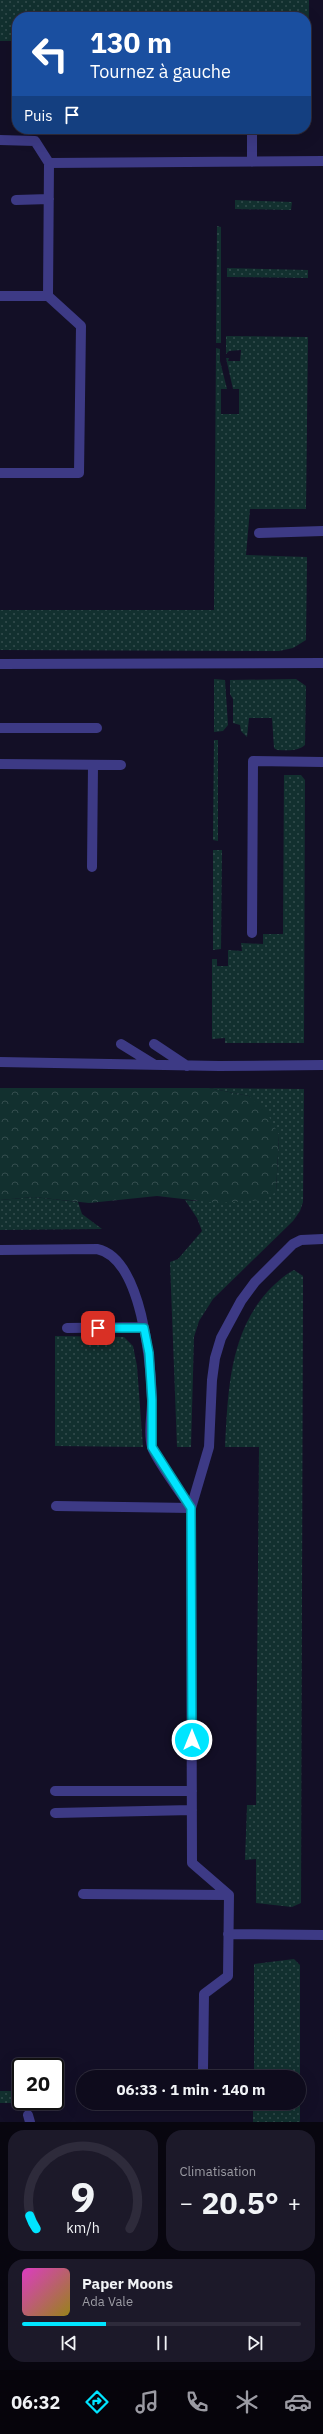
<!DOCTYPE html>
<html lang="fr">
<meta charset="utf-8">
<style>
body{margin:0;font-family:"IBM Plex Sans",sans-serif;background:#1c1929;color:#f1f3f6;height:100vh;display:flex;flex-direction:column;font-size:15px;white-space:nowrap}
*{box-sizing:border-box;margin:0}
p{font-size:13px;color:#9b9ba3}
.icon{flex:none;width:22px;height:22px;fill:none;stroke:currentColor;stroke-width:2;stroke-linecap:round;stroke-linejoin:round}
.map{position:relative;height:2122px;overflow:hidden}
.panel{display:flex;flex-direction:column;gap:8px;padding:8px;background:#08060f;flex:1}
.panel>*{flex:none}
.banner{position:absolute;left:12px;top:12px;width:299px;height:122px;border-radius:16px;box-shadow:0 4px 16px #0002,0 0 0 1px #2e2b3b;background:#1a4fa0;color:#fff;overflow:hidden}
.speed{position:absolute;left:12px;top:2058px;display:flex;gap:8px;font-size:20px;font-weight:700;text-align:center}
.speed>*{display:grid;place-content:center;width:52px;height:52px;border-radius:50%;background:#0e0b1c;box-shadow:0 4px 16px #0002,0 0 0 1px #2e2b3b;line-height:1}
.speed .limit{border:2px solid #111;border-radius:6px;background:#fff;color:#111}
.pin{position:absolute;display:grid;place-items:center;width:34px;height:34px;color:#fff;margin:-17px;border-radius:8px;box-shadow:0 2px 6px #0006}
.me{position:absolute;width:44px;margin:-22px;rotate:0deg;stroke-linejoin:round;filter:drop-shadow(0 0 3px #0008)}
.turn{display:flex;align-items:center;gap:14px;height:84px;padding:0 12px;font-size:18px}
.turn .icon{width:52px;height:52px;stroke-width:2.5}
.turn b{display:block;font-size:28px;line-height:34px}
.then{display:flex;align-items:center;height:38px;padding:0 12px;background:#0003;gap:8px;font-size:15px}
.big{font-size:30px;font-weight:700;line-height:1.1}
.panel .widget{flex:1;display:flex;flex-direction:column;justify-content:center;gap:6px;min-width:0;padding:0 14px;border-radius:16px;background:#1c1929}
.panel .dial{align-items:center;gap:0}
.dial svg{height:104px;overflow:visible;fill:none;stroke:#2e2b3b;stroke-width:7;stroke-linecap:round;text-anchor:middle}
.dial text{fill:#f1f3f6;stroke:none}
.song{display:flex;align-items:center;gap:12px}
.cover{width:48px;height:48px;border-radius:6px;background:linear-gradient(135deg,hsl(310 70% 55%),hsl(50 70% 35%))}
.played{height:4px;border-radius:2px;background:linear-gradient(90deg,#00e5ff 30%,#2e2b3b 30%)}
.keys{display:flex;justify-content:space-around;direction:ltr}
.heat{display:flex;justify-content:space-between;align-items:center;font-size:22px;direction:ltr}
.panel .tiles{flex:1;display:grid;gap:8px;grid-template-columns:1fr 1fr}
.widget:last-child{grid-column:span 2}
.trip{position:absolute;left:76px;top:2070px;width:230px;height:40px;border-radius:20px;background:#0e0b1c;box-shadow:0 4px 16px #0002,0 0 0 1px #2e2b3b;font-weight:700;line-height:40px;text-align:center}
.menu{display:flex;height:64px;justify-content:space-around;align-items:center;background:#06040b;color:#9b9ba3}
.menu .icon{width:28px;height:28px}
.menu .on{color:#00e5ff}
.menu b{font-size:18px;color:#f1f3f6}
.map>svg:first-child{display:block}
.grass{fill:url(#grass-dots)}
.forest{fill:url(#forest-crowns)}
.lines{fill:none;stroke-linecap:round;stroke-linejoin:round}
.minor{stroke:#3d3a85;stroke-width:10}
.route-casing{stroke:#0095a6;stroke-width:10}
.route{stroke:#00e5ff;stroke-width:7}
</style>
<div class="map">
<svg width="323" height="2122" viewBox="0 0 323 2122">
<defs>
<pattern id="grass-dots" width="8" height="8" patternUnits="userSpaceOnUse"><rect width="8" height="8" fill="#12302f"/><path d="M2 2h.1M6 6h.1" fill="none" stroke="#344d4e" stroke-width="1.8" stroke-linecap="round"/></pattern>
<pattern id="forest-crowns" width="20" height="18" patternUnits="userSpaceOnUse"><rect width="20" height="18" fill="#12302f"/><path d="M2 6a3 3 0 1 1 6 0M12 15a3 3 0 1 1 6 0" fill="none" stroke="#344d4e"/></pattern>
</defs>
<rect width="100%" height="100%" fill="#130f26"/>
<path class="grass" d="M0,0h309l-1,113 -2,1v-97h-289v24h-17z
M235,200l57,2 -1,8 -56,-1z
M217,226l4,1v116h-5z
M227,268l81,2v8l-81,-1z
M226,336l82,1 -2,172h-56l-4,46 61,2 -1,83 -13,8 -14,3 -279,-1v-40h214l2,-262 4,1v12l7,28h-6v25h18v-25h-6l-7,-31h3l-1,3h12l1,-11 -12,1 -3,3z
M214,679l11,1 3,45 -5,6 -9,1z
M296,679l10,7 -1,59c-8,7 -18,5 -28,5l-3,-2 -2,-30h-23l-2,19 -6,-6 -1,-6 -7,-2v-24l-3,-5v-14z
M214,740h4v101l-5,-1z
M284,775h17l4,5 -1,263h-79v-5l-13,1v-80h5v7h11v-16l14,1 -1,-8 22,1v-10h20z
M213,850h9l-1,99 -8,1z
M209,1088l95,1 -1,113 -3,9 -7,10 -80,78 -14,22 -5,16 -3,110h-14l-7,-185 8,-3 24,-28 -5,-13 -12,-18 10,1 81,-9 3,-57 -30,-39z
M34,1197l44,5 4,12 20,15 -102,1v-30z
M294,1270l9,6v8l-2,619 -9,4 -36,-4v-44l-11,1 2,-55h9l3,-358h-34c3,-55 4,-113 43,-156 8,-8 16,-16 26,-21z
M55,1336l69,1 9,9 4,20 6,81 -88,-1z
M294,1959l6,6v157h-47v-19h46v-26h-45v-113z
M0,2091h21v10h34v-10v12h-55z"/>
<path class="forest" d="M0,1088h209l40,8 17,15 13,24 -3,57 -13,8 -45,3 -61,-7 -68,7 -55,-6 -34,3z"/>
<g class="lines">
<path class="minor" d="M252,129v33
M0,140l35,1 14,22
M16,200l33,-1
M0,296h48l1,-133 274,-2
M0,473h79l2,-147 -33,-30
M259,533l64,-2
M0,664l323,-1
M0,728h97
M0,764l121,1
M92,867l1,-102
M252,933l1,-172 70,1
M121,1044l34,21
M154,1044l33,22
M0,1062l219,4 104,-1
M0,1250l97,-1c45,9 54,115 55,152 0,14 -4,32 0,46 2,10 31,49 39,61
M67,1328l77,-1
M56,1506l135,2
M55,1791h137
M55,1813l137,-3
M83,1894l146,1
M228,1934l95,1
M203,2070l1,-76 24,-18 1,-81 -37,-32 -1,-355 18,-61 3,-67 3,-22 6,-20 20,-37 14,-19 38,-38 8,-4 22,-1
M28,2115l2,7"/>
</g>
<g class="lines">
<defs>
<path id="route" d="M98,1328h46l5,25 3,47v47l39,61 1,232"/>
</defs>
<use href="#route" class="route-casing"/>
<use href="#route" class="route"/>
</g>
</svg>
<div class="speed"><div class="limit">20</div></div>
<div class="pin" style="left:98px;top:1328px;background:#d93025"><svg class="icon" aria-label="arrive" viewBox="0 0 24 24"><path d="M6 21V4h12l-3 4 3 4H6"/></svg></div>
<svg class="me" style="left:192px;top:1740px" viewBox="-20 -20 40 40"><circle r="17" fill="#00e5ff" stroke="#fff" stroke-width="3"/><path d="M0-11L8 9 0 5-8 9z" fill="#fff"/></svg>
<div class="trip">06:33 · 1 min · 140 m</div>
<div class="banner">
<div class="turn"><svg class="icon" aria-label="left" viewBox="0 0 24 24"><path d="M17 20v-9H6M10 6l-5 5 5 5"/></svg><div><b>130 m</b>Tournez à gauche</div></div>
<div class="then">Puis<svg class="icon" aria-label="arrive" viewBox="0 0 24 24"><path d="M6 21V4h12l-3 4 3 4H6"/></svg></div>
</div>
</div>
<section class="panel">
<div class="tiles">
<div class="widget dial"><svg viewBox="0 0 100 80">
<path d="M14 69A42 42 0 1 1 86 69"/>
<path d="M14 69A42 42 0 0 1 9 59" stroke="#00e5ff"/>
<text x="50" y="56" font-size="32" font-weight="700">9</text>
<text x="50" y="72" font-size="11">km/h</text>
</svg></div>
<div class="widget"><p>Climatisation</p>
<div class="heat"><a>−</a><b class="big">20.5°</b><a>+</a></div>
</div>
<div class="widget">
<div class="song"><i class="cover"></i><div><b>Paper Moons</b><p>Ada Vale</p></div></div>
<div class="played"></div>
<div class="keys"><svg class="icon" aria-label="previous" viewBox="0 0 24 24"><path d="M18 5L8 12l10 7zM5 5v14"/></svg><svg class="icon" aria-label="pause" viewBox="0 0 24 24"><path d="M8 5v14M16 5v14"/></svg><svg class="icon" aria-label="next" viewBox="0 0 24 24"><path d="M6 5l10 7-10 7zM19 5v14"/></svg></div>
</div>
</div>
</section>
<nav class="menu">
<b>06:32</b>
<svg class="icon on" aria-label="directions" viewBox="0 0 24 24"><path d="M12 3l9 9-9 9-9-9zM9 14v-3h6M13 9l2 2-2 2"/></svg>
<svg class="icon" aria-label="music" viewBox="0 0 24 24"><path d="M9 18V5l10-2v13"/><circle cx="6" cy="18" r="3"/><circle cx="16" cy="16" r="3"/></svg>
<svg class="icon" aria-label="phone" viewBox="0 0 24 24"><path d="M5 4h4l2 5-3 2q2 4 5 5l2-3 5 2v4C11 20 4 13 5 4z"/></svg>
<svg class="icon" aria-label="climate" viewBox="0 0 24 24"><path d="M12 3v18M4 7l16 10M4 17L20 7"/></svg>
<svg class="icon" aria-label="car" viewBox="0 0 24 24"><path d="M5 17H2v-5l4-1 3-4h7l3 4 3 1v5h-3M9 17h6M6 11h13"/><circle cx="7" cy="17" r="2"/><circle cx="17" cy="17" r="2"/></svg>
</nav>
